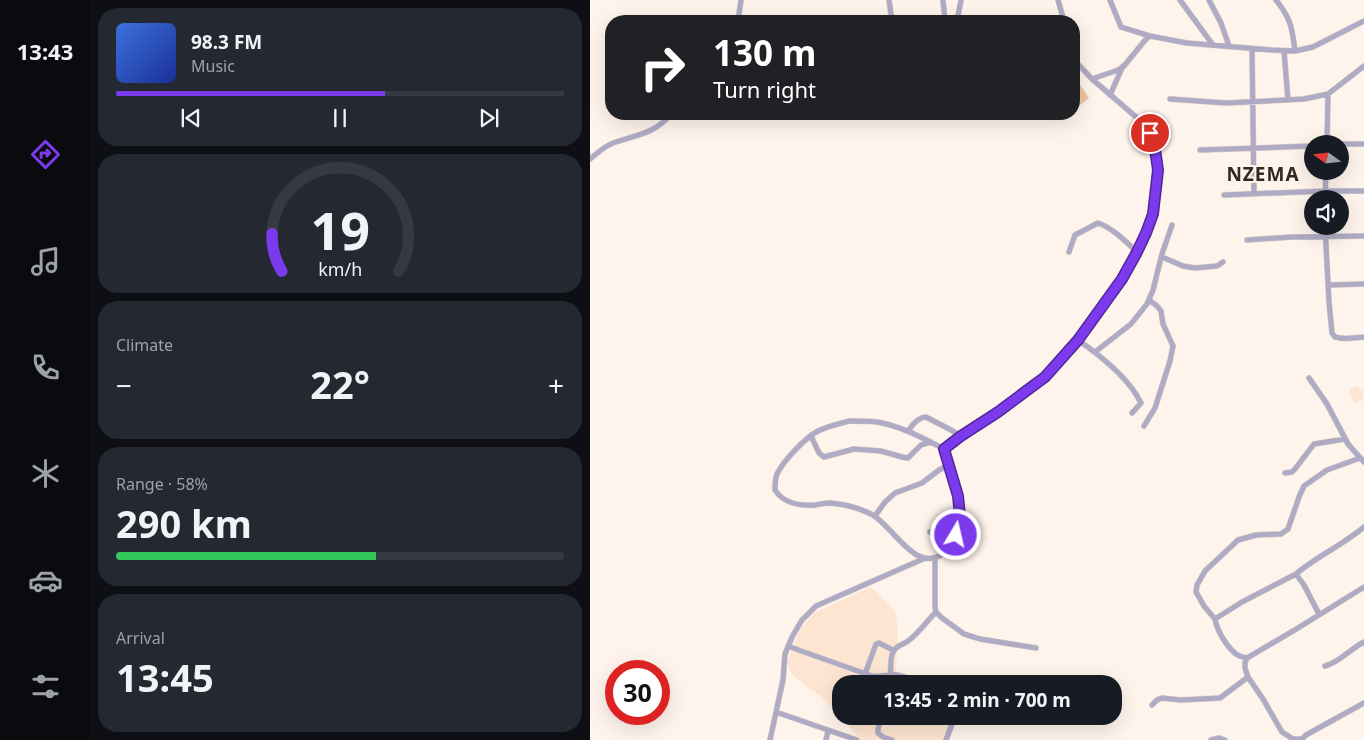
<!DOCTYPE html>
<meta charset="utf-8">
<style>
body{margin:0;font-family:"Noto Sans",sans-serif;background:#242831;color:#f1f3f6;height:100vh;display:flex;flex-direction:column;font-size:19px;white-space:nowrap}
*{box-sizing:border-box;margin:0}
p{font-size:16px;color:#9ea1a6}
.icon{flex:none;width:28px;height:28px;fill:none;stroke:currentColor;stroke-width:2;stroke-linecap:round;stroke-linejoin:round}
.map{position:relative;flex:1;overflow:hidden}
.side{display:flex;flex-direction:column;gap:8px;padding:8px;background:#0d0f14;width:500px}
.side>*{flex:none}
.banner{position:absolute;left:15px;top:15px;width:475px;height:105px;border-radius:20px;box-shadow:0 5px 20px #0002;background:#202124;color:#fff;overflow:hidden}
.needle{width:32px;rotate:285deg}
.buttons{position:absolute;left:714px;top:135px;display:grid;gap:10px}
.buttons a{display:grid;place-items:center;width:45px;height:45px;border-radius:50%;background:#171b24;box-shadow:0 5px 20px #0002;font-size:25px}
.speed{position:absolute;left:15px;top:660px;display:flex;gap:10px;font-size:25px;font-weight:700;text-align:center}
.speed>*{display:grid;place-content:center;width:65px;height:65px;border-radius:50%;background:#171b24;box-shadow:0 5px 20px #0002;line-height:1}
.speed .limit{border:8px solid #d22;background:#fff;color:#111}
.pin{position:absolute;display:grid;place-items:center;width:42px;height:42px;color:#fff;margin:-21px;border:2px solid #fff;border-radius:50%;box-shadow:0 1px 5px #0007}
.me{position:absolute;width:55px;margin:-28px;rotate:9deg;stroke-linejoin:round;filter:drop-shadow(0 0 4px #0008)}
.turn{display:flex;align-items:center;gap:18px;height:105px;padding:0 25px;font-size:22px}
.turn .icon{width:65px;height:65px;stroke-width:2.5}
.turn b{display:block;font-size:35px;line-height:42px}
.big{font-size:38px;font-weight:700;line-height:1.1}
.side .tile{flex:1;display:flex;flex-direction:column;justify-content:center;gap:8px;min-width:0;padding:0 18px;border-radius:20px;background:#242831}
.side .dial{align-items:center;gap:0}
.dial svg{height:130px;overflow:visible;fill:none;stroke:#363941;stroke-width:7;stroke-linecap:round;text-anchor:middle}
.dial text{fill:#f1f3f6;stroke:none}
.song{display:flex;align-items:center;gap:15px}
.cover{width:60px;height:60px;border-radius:8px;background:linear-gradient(135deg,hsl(220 70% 55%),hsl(230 70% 35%))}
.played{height:5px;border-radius:2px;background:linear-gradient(90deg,#7c3aed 60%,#363941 60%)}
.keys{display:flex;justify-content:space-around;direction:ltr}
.heat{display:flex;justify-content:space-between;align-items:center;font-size:28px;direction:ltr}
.charge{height:8px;border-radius:4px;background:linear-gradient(90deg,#34c759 58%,#363941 0)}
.trip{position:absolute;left:242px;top:675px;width:290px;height:50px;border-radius:20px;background:#171b24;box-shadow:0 5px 20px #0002;font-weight:700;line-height:50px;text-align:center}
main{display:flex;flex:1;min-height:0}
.tabs{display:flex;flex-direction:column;width:90px;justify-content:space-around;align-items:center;background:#090b0e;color:#9ea1a6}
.tabs .icon{width:35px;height:35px}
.tabs .active{color:#7c3aed}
.tabs b{font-size:22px;color:#f1f3f6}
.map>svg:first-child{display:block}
.built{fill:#fee5d1}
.green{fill:#edc6a5}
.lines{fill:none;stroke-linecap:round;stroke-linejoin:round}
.street-casing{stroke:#d9cfc8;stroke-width:6}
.street{stroke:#b0abc5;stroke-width:5}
.route-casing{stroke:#51269a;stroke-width:12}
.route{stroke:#7c3aed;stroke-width:9}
.labels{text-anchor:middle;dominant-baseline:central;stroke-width:4;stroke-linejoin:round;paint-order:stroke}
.district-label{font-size:19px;font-weight:bold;letter-spacing:1px;fill:#322922;stroke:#fef4ec}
</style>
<main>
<nav class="tabs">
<b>13:43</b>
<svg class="icon active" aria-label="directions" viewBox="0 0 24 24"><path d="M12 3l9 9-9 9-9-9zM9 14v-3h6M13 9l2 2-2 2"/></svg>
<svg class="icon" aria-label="music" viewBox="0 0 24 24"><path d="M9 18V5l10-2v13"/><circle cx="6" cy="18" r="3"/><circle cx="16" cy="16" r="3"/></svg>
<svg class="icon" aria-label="phone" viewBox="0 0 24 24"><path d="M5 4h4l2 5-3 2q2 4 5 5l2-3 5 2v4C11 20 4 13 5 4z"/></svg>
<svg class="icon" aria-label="climate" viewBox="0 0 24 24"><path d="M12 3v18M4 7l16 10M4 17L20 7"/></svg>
<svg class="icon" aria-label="car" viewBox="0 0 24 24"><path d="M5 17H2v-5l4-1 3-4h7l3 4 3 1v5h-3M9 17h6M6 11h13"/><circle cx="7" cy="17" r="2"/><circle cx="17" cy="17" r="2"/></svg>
<svg class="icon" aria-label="filters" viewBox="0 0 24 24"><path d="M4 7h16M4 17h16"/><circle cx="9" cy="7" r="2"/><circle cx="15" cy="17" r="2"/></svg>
</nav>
<section class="side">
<div class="tile">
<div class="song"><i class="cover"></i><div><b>98.3 FM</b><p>Music</p></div></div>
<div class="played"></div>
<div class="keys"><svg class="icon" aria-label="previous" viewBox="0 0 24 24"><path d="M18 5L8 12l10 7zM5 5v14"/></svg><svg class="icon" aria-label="pause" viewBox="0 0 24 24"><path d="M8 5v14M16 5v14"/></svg><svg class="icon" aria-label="next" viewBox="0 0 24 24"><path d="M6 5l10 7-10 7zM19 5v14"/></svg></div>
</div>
<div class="tile dial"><svg viewBox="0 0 100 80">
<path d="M14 69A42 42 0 1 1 86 69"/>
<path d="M14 69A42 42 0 0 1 8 46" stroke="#7c3aed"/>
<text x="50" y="56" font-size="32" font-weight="700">19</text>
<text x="50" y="72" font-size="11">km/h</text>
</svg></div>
<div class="tile"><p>Climate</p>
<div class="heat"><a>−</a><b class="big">22°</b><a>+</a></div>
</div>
<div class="tile"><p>Range · 58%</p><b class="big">290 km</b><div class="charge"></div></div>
<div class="tile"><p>Arrival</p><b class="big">13:45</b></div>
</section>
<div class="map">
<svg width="774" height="740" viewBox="0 0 774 740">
<rect width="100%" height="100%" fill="#fef4ec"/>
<path class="built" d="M768,386l2,4 2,-1 2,11 -10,3 -5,-14z
M281,587l24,24 3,17 -2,43 39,13h-94v32h117l-8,24h-90l-17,-22 -22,-22 -12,-7 -18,-16 -4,-10 12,-32 15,-18z"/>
<path class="green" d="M484,76l15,22 -15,12z"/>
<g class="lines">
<defs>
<path id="street" d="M299,0l3,21
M353,0l2,21
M468,0l6,21
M520,0l11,27 29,9
M590,0l33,45
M619,0l12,23 8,23
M686,0c15,19 16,27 19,51
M148,21l3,-21
M363,21l5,-5 3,-16
M662,49l2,144
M694,51l4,49
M502,79l26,-9 6,-4 22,-27 4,-3 37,7 84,7 24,1 18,-4 51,-26
M520,95l13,-29
M580,99l56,4 78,-4 24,-5 36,-28
M737,144l1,-50
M750,144h24
M610,150l112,-4
M0,159c7,-6 15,-13 23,-16 22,-8 42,-9 58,-29
M634,195l101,-4h39
M735,199l1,-28
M735,226l4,76 3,31 3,4c10,3 19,1 29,0
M657,240l45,-3 72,-1
M479,252l6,-17 23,-12c15,5 28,19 39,29
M572,257l21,9 12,2 22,-2 6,-4
M738,285l36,-1
M488,340c23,16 51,38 63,63l-9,10
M505,352l36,-28 16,-20 6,-14 9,-36 10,-29
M719,378l18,26 21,40 16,18
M259,421c9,0 19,0 28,1 24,4 46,16 67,27 6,20 17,46 16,67 0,5 -2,10 -3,15 -2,8 -6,17 -13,22 -29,22 -51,-28 -73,-39 -12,-6 -27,-10 -41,-11 -5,0 -10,1 -15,2 -15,1 -32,-2 -40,-15 0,-5 0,-11 2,-16 7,-14 28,-36 41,-43 10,-5 21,-7 31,-10z
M554,426l11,-18 15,-47 3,-15 -10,-22 -2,-13 -4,-5 -8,-6
M318,431c4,-6 10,-14 18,-14l25,13 10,6
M221,436l8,17 5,4 30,-8 27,2 21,6 6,1 13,-13 10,-3
M354,449l17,-13 37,-24 47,-35 33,-37 44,-61 15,-27 9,-19 7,-19 5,-44 -4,-27 -4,-10 -7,-10 -51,-44 -14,-15 -4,-7
M695,473l7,-1 3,-3 19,-25 31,-5
M285,516l10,-14 10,-9 27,-10 17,-13 10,-5
M340,532l12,10 9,3
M345,558v49l1,5 6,6 22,16 16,5 56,9
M729,614l-15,-29 -8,-11c21,-18 47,-29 68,-47
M625,619l-11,-13 -8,-14 1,-7 8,-14 33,-31 18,-5 25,-1 7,-5 11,-32 5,-11 23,-16 33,-12
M198,646l16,6
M217,653l65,23c8,1 17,-2 25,-1 9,2 19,6 28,9
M657,658c-4,-1 -7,-1 -11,-4 -9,-7 -19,-23 -21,-35l27,-17 54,-28
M735,666c15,-4 25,-17 39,-24
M275,674l11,-30 3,-1 14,7
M299,684c3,-11 0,-23 4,-32 3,-7 10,-7 15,-11 11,-8 19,-20 28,-29
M562,705l5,-5 5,-2 19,2 39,-2 28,-21
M186,712l81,28
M291,716l-3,13v4l5,4 9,3
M712,739h-9l-11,-7 -19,-33 -15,-22 -3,-9v-5l2,-5 46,-27 71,-44
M180,740l13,-60 2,-26 7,-17 10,-17 14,-14 107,-47
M236,740l2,-9
M356,740l9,-24
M621,740l8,-2 6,2
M711,740l5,-5 58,-32"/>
</defs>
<use href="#street" class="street-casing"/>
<use href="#street" class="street"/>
</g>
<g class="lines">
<defs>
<path id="route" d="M366,535l4,-19 -2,-20 -14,-47 17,-13 37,-24 47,-35 33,-37 44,-61 15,-27 9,-19 7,-19 5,-44 -4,-28 -4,-9"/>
</defs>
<use href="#route" class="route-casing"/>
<use href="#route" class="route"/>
</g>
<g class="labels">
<g class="district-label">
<text x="673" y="174">NZEMA</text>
</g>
</g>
</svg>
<div class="buttons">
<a><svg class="needle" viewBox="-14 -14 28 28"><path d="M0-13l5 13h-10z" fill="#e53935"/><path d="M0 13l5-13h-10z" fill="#9ea1a6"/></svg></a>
<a><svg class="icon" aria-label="sound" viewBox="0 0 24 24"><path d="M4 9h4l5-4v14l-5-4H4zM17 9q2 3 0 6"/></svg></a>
</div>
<div class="speed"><div class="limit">30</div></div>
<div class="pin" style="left:560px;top:133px;background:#d93025"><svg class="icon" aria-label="arrive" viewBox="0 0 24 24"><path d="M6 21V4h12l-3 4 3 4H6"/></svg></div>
<svg class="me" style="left:366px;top:535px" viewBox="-20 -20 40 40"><circle r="17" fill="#7c3aed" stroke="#fff" stroke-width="3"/><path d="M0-11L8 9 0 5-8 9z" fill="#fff"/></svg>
<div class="trip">13:45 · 2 min · 700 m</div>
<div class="banner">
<div class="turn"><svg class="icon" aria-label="right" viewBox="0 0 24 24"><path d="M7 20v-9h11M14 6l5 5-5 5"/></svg><div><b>130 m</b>Turn right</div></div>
</div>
</div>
</main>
